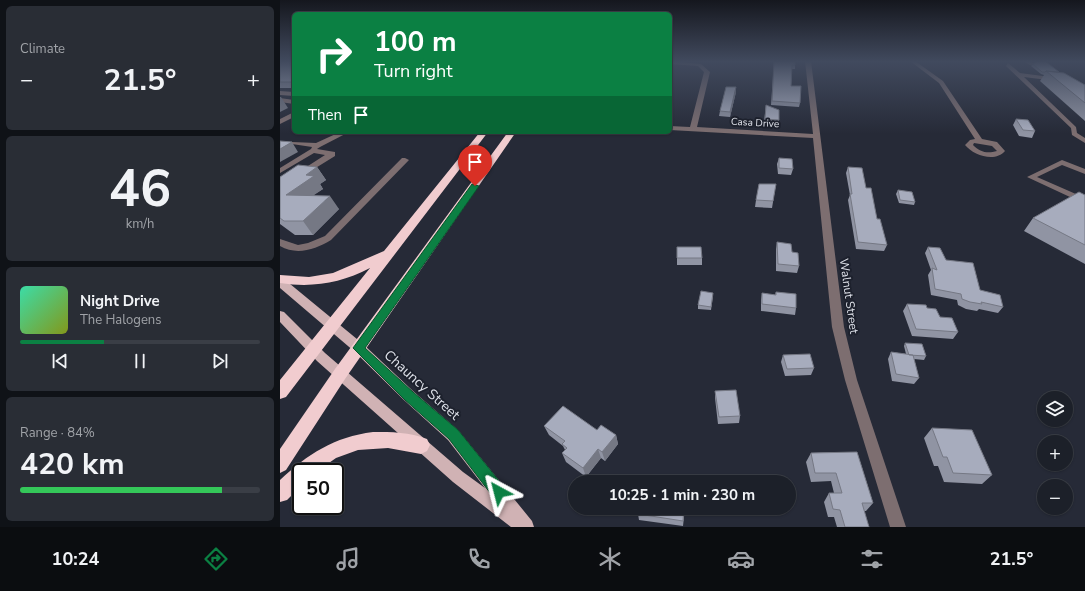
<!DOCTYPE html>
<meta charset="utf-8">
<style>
body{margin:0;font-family:"Nunito Sans",sans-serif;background:#292d35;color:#f1f3f6;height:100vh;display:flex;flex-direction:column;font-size:15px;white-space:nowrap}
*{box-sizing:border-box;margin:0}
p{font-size:13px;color:#a0a3a8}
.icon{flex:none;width:22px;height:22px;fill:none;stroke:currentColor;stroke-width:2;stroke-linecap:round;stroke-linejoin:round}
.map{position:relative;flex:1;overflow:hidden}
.panel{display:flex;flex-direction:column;gap:6px;padding:6px;background:#0f1217;width:280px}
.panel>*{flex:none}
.top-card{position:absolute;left:12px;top:12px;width:380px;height:122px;border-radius:6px;box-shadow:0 1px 3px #0004,0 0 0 1px #3a3e46;background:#0b8043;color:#fff;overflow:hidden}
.buttons{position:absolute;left:757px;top:391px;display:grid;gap:8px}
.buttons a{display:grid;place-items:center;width:36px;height:36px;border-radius:50%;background:#1c2029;box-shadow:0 1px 3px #0004,0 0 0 1px #3a3e46;font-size:20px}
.speed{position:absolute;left:12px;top:463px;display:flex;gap:8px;font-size:20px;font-weight:700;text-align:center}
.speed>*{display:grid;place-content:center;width:52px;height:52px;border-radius:50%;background:#1c2029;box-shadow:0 1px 3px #0004,0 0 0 1px #3a3e46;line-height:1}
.speed .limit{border:2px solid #111;border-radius:6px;background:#fff;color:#111}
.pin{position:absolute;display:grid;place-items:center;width:34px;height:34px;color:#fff;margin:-41px -17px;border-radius:50% 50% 50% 0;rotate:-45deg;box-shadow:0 0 4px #0007}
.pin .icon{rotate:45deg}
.me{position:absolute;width:44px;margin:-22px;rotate:322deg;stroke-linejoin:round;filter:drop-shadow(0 0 3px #0008)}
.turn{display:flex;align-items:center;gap:14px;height:84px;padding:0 16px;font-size:18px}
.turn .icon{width:52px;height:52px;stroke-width:2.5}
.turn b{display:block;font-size:28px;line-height:34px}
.then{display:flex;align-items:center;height:38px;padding:0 16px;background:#0003;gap:8px;font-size:15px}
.big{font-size:30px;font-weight:700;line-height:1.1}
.panel .card{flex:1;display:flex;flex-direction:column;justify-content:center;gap:6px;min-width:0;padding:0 14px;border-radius:6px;background:#292d35}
.panel .dial{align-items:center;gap:0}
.dial b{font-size:52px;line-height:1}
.song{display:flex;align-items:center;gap:12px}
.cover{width:48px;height:48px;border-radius:6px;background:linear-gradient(135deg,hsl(160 70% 55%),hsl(70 70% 35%))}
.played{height:4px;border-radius:2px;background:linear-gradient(90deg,#0b8043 35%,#3a3e46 35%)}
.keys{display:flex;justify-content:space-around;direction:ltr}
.heat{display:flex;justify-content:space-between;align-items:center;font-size:22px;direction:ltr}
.charge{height:6px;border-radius:3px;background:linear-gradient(90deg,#34c759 84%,#3a3e46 0)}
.trip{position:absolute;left:288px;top:475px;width:228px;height:40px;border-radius:20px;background:#1c2029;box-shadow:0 1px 3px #0004,0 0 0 1px #3a3e46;font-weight:700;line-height:40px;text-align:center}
.menu{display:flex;height:64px;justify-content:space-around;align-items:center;background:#0b0d10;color:#a0a3a8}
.menu .icon{width:28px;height:28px}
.menu .on{color:#0b8043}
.menu b{font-size:18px;color:#f1f3f6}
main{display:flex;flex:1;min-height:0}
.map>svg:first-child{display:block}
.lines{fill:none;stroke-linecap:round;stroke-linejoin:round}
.minor{fill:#7d6e70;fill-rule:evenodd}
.major{fill:#d0b2b4;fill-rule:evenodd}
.highway{fill:#f1cccf;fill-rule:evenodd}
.wall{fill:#9094a3}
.shaded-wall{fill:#757884}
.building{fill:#a7acbd;stroke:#757884}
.route{fill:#0b8043;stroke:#07532c}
.labels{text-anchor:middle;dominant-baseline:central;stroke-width:4;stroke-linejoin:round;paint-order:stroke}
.far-street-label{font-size:10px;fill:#dfe2ea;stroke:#1d212d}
.street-label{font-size:12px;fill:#dfe2ea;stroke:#1d212d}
.near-street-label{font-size:14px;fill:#dfe2ea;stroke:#1d212d}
</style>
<main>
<section class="panel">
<div class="card"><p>Climate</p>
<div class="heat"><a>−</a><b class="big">21.5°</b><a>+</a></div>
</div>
<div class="card dial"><b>46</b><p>km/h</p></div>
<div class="card">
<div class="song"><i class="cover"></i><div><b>Night Drive</b><p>The Halogens</p></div></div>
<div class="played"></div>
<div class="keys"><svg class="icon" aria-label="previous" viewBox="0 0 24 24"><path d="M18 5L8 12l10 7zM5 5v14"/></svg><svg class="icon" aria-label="pause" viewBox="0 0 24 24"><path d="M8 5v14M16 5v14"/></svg><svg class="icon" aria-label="next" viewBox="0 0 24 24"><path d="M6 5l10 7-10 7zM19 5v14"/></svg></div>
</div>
<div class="card"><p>Range · 84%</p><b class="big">420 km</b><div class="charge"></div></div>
</section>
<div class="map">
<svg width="805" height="527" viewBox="0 0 805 527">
<rect width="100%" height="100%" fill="#262a37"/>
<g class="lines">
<path class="minor" d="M390,61l31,3 9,8 -13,55 116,7 -8,-73h6l33,266 13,53 49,147h-16l-45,-147 -13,-53 -19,-189 -143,-8v-4l20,1 14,-55 -6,-6 -28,-2z
M630,61h5l28,20 39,58 15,3 8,9c-10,12 -32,4 -40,-6l5,-5 5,-1 -36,-56zM694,143l18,3 5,5c-10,3 -17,1 -24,-6z
M743,61h6l6,3 -5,1z
M728,63l12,10 38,5 1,1 -3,2 -32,-4 52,50 1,6 8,5v5l-13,-8 -1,-7 -65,-62z
M0,91l14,1v4l-14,-1z
M0,98l14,2v4l-14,-2z
M14,112v5l-14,7v-5z
M60,132h9l-29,15 -3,2 18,3v4l-55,34v-6l45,-29 -11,-2 -34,20v-5l31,-19 1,-2 -20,-3v-2l24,1z
M122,158h3l4,2 -78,80c-15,9 -34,16 -51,6v-7l18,6 10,-2 17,-7z
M782,160l23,9v5l-23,-9 -25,12 48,21v6l-58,-27z"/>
<path class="major" d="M0,278l4,1 79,65 51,48 44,38 74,91 2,6h-23l-58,-45 -136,-121 -37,-39v-11l4,1 41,41 138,119 22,16 -37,-48 -44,-40 -49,-48 -75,-64z"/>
<path class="highway" d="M200,132h8l-202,265 -6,2v-19l90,-112c-29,15 -57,20 -90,15v-8l29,2 24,-4 51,-22z
M228,132h8l-171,247 -59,91 -6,3v-24l55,-80z
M93,432c18,0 37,0 54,7l3,6 -3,6 -6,3 -33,-6 -30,2 -22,8 -20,14h-15v14l-14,14 -7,2v-22c28,-26 54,-43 93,-48z"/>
</g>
<path class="wall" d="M0,61h14v27h-14z
M494,61l21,4v4h-3l-1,17 9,17 -1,4 -28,-2z
M753,64l26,8 26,13v36l-45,-40 4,-6 -3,-1 -10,-8z
M456,92l-6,25 -11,-1 1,-5z
M486,105l13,15v3l-15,-1z
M736,119l19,12 -3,7 -13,-2 -6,-11z
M499,158l14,11 -2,6 -13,-1 -1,-10z
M37,167l9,13 -6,4 3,5 -10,6 26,14 -26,26h-18l-15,-11v-47z
M568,167l18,21 21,57 -3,6 -28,-2 -8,-49 2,-5 -4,-22z
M496,184l-4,24 -17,-1 1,-7z
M618,190l17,12 -1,3 -15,-2 -3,-9z
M805,195v69l-61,-33 9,-13z
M497,242l15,10 7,14 -2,7 -21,-2v-22z
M397,247l25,11v7h-25z
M648,247l18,13 34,30 23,17 -5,6 -19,-4 -2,2 -11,-2 -8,-4 -1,-5 -26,-5 -3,-20 3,-5 -6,-17z
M496,292l20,16 -1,7 -34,-4v-11l1,-7 13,2z
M433,296l-2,14 -13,-1v-4z
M627,304l20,4 31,24 -5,7 -41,-3 -9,-25z
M625,343l21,13 -2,4 -10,-1 5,19 -5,6 -22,-3 -4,-22 3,-7 15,2 -2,-8z
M503,355l31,13 -3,7 -26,1 -4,-14z
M435,391l25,25 -1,7 -21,1 -3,-26z
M264,426l53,4 19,5 2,9 -13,17 -4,-3 -15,19 -20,-15 -4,-9 3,-3 -2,-4 -14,-11z
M652,428l60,47 -10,9 -38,-2 -6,-16h-4l-10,-28z
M577,452l16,51 -7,8h-2l5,16h-32l-3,-10h-6l-4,-15 5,-9h5l-3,-12 -20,1 -5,-20 5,-9z
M359,508h46l-2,18 -44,-6 -1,-6z"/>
<path class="shaded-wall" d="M456,87v5l-6,25v-5z
M0,97h1l7,11 -8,4z
M12,142l6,10 -18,10v-13z
M37,167l9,13 -6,4 3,5 -28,19 -9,-13 20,-20z
M50,196l9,13 -26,26 -10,-14z
M336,435l2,9 -13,17 -3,-9z
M318,449l3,9 -15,19 -3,-9z"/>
<path class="building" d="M0,61h14v21h-14z
M494,61h21v4h-3l-1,21h10l-1,17 -28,-2z
M758,61h7l14,11 -13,-1 -1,1h-3l-9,-8z
M766,71l18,2 21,12v18z
M446,87h10l-6,25 -10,-1z
M486,105l13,5v10l-14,-1z
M736,119l12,1 7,11 -12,-1z
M0,141l12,1 -12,7z
M499,158l13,1 1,10 -14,-1z
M18,165l19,2 -11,8 8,1 -28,19 44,1 -27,25h-19l-4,-3v-41z
M568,167l14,1 4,20h5l6,31h3l7,26 -29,-3 -8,-48h2z
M479,184h17l-3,17 -17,-1z
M618,190l14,2 3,10 -15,-2z
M799,192l6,3v50l-52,-27z
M497,242l14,2 1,8 6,1 1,13 -21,-2z
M397,247h24l1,11h-25z
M648,247l12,1 6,12 27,3 7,27 20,5 3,12 -22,-5 1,2 -12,-2 -8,-3 -1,-5 -26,-5 -3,-21 5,2z
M421,291l12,2 -2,14 -13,-2z
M496,292l20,2v14l-34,-4v-11l14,2z
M627,304l19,1 1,3 9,1 4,8 12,1 6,14 -42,-3z
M625,343l17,1 4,12 -17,-1z
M611,352l22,3 6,23 -23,-4z
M530,354l4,14 -27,1 -4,-14z
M456,390l4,26 -21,1 -4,-26z
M283,406l34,24 4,-5 15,10 -14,17 -4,-3 -15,19 -21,-15 5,-5 -5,-4 3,-3 -21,-15z
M652,428l40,2 20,45 -39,-2 -6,-16h-4z
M577,452l16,51h-11l7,24h-24l-5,-17 -7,-1 -4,-16h13l-6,-20h-21l-4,-20z
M359,508h45l-1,13 -45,-7z"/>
<linearGradient id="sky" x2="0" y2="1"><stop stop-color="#15171e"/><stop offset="0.46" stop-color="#414a5e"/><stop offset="1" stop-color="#414a5e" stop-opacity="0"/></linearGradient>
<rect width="805" height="134" fill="url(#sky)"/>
<path class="route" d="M192,184l7,2 -114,162 48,44 45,38 46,57 2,5 -2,6 -5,2 -5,-2 -45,-59 -44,-39 -52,-52z"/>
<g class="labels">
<g class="far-street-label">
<text transform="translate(475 123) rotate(3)">Casa Drive</text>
</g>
<g class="street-label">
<text transform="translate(569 296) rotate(82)">Walnut Street</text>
</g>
<g class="near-street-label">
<text transform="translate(142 385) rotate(42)">Chauncy Street</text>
</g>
</g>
</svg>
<div class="buttons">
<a><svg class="icon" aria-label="layers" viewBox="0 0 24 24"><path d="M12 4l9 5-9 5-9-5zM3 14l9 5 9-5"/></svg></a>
<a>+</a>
<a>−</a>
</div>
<div class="speed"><div class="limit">50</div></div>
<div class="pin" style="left:195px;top:186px;background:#d93025"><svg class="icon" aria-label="arrive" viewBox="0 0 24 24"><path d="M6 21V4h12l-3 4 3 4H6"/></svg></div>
<svg class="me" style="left:219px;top:492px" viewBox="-20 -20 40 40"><path d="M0-17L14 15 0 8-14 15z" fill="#0b8043" stroke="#fff" stroke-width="4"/></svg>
<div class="trip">10:25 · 1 min · 230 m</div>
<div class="top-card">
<div class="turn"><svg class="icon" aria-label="right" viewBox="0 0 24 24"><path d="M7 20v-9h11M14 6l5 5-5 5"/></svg><div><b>100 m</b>Turn right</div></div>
<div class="then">Then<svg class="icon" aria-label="arrive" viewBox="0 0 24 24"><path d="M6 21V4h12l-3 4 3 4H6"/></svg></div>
</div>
</div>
</main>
<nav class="menu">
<b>10:24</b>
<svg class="icon on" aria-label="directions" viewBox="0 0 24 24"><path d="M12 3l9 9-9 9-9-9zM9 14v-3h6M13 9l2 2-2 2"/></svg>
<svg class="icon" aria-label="music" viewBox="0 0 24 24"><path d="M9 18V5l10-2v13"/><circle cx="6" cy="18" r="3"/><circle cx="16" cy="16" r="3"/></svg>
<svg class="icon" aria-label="phone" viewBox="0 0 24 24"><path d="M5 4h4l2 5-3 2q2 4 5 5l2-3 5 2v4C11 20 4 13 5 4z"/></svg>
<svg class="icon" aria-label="climate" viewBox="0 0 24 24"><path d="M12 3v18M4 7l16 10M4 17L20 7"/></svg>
<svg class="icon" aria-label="car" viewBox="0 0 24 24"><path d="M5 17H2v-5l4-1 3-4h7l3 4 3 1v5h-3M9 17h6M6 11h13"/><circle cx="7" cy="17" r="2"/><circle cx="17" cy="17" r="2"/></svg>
<svg class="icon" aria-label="filters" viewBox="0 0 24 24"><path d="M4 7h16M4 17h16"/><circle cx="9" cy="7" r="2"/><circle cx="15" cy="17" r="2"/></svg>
<b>21.5°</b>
</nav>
